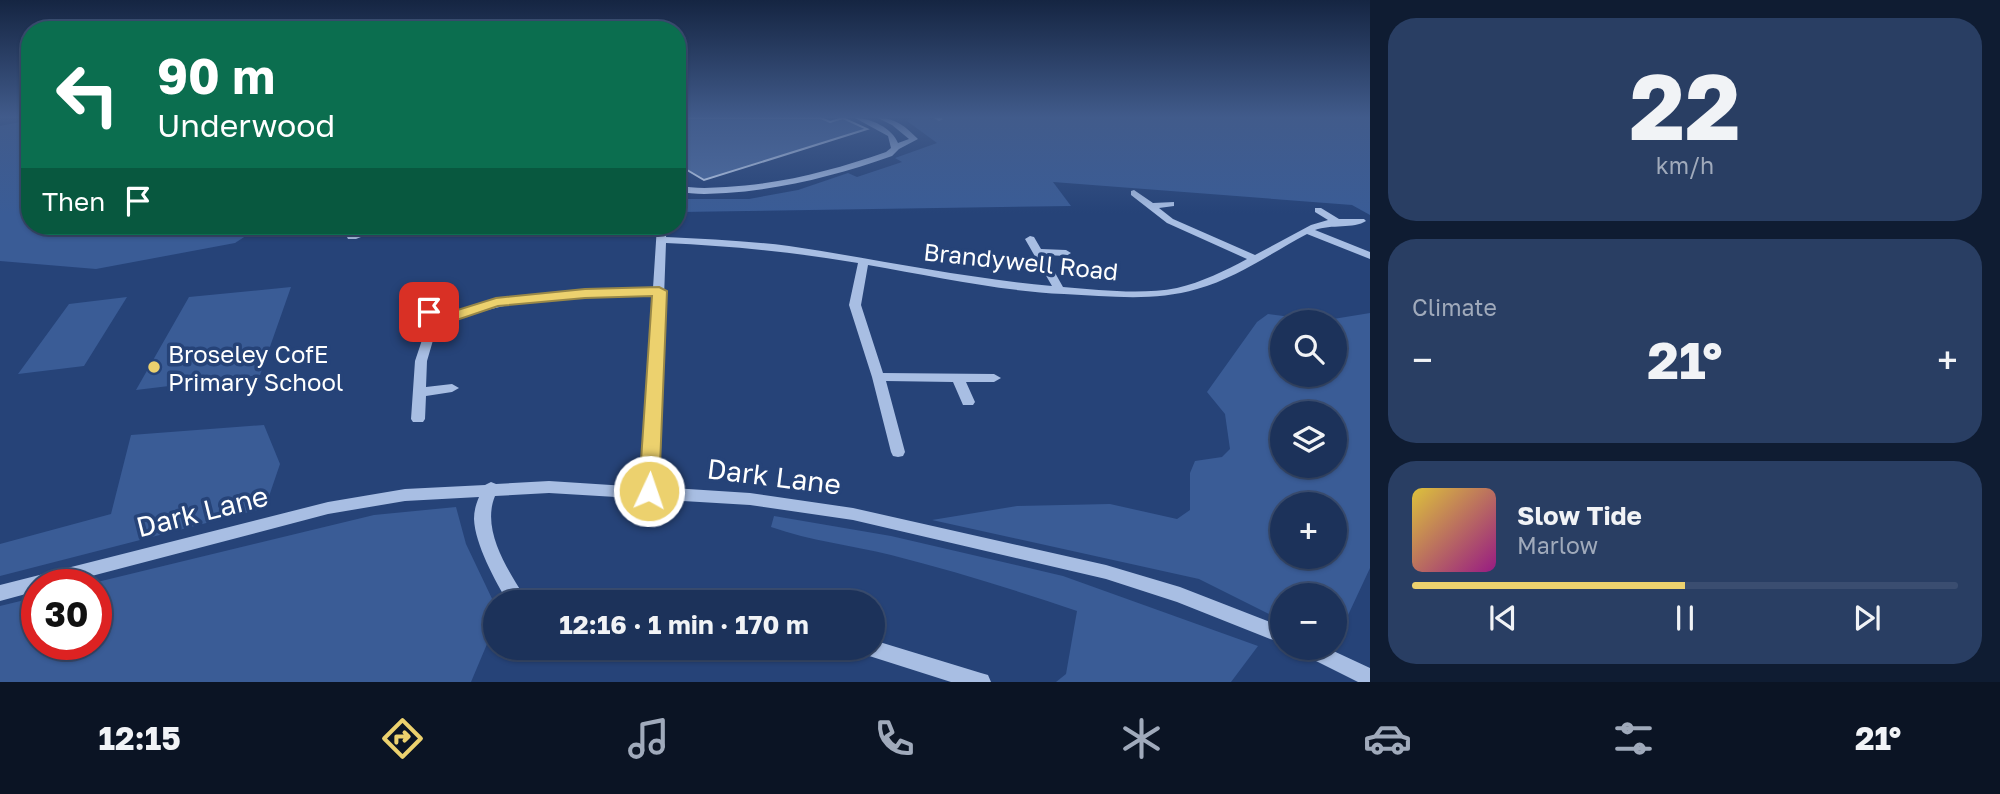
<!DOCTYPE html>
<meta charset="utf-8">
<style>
body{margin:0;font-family:"Golos Text",sans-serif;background:#293e63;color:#f1f3f6;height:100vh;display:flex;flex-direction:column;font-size:26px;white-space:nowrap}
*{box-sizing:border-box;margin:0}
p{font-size:23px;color:#a0aabb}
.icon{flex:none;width:38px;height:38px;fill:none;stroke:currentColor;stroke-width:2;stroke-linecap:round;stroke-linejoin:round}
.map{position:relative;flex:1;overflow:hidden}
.panel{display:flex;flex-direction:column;gap:18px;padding:18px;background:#0f1c32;width:630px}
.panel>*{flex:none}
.hud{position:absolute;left:21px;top:21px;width:665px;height:214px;border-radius:28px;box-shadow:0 2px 5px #0004,0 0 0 2px #3a4d70;background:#0b6e4f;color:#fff;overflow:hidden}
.buttons{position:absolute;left:1270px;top:310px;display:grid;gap:14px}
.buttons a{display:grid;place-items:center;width:77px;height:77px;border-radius:50%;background:#1c325a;box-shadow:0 2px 5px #0004,0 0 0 2px #3a4d70;font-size:35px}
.speed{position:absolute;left:21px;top:569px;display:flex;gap:14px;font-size:35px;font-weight:700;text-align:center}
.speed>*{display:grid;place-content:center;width:91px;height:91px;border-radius:50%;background:#1c325a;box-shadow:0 2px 5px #0004,0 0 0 2px #3a4d70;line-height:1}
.speed .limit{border:10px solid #d22;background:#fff;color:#111}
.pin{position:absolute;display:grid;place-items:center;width:60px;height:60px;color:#fff;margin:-30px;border-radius:14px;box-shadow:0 4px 10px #0006}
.me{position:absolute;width:77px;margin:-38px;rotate:3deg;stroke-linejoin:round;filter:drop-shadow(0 0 5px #0008)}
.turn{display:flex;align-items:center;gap:24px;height:147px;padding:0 21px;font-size:32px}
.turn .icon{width:91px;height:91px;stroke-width:2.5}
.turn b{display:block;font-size:49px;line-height:60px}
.then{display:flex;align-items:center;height:66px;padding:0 21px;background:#0003;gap:14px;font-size:26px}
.big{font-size:52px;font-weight:700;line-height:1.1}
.panel .tile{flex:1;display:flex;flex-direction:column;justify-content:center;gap:10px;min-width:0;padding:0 24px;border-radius:28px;background:#293e63}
.panel .dial{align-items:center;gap:0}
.dial b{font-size:91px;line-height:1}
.song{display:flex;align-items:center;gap:21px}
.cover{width:84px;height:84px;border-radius:10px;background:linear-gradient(135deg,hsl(50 70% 55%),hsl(310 70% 35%))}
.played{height:7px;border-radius:4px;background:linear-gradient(90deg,#ecd16e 50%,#3a4d70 50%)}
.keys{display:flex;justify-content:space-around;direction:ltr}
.heat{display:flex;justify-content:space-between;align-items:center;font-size:38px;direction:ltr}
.trip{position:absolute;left:483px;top:590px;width:402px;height:70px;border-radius:35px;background:#1c325a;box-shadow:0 2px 5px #0004,0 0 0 2px #3a4d70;font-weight:700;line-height:70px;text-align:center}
.tabs{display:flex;height:112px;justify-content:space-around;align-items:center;background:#0b1424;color:#a0aabb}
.tabs .icon{width:49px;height:49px}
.tabs .current{color:#ecd16e}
.tabs b{font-size:32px;color:#f1f3f6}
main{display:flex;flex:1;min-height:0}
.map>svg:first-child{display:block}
.green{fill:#3a5c96;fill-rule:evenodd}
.building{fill:#4e6da2;stroke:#cadaf3;stroke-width:2}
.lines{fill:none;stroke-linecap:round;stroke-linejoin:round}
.minor{fill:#a8bee3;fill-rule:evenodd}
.route{fill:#ecd16e;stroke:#998848;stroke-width:2}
.poi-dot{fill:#ecd16e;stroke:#264378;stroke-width:2.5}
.labels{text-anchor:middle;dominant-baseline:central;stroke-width:7;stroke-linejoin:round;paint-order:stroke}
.street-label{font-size:24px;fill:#fff;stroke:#264378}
.poi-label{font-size:24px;fill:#fff;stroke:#264378;text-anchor:start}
.near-street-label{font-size:28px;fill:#fff;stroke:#264378}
</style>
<main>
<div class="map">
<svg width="1370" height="682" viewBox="0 0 1370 682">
<rect width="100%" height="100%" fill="#264378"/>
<path class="green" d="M912,118h18v2l10,-2h430v97l-18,-10 -299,-23 18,24 -390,6 -4,-3v-10h72l49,-9 50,-17 9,4 45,-15 -7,-4 42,-15 -30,-22z
M30,120v106h231l-26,17 -139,26 -96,-8v-135z
M291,287l-31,88 -124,15 53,-93z
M127,297l-43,69 -66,8 51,-70z
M1370,313v255l-35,75v-48h-52v26l-84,-42 -267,-59 85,-14 93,-2 67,15 13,-9v-37l5,-12 27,-4 8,-8 -5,-35 -18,-22 50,-70 11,-8 53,7zM1283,322h52v52h-52zM1283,413h52v53h-52zM1283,504h52v52h-52z
M264,425l16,39 -15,44 -265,68v-32l111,-30 20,-79z
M456,507l10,37 29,61v20l-24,57h-471v-76l37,-9v47h59v-60h-7l285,-69z
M774,516l117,20 172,40 195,70 -27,36h-175l10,-8 11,-63c-62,-21 -123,-40 -186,-56 -40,-10 -80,-14 -120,-28z"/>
<path class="building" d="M677,118h144l9,4 13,-4 24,11 -163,51 -27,-16z"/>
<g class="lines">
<path class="minor" d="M855,118c16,0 37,10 43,25l11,-4 -17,-14 -14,-7c18,0 28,9 40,21l-19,10 -7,7c-54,19 -108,33 -166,37 -16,1 -32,2 -49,-2v-6c17,4 33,3 49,2 56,-3 108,-17 160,-35l5,-4 -3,-12z
M934,118h8l1,1 -4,2z
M1134,190l19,13 21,-1v4l-15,2 14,11 82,36 56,-30 17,-5 -13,-8v-4h6l18,11h25l2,2c-12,8 -35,3 -51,9l55,22v7l-63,-25c-36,19 -70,44 -110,55 -44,13 -88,7 -133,5 -65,-3 -132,-18 -196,-29l-7,40 22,68 111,1 7,4 -7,4h-28l9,20 -2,3h-10l-10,-23 -67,-1 19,71 -2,4 -5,1 -5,-1 -2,-4 -19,-75 -23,-72 9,-42c-64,-11 -127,-17 -192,-20l-9,244 93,6 103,15 253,57 74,22 103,40v17l-106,-42 -71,-23 -253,-59 -103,-15 -201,-12 -54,3c-12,29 6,62 21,87 4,7 9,12 12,19h-20c-13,-21 -33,-58 -34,-83 0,-8 2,-15 5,-22l-74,4 -77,13 -267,70h-24v7l-37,10v-16l328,-83 77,-13 80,-4 6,-3 5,2 53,-3 93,6 11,-192c-76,2 -147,-1 -217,35l-9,31 -1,26 26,-3 7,4 -7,4 -26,4 -1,23 -2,3h-10l-2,-3 4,-58 12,-36c73,-36 147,-35 226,-37l4,-62h10l-1,11c41,2 82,4 123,9 87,13 174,32 263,40l-27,-47 5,-3 4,1 7,12 25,1 5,3 -5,3 -21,-1 18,32c37,3 78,8 114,1 25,-6 48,-17 70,-29l-80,-36 -36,-28v-4z
M374,226h14l-32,13h-8l-1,-2z
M873,640l108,33 7,2 3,7h-40l-88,-28 -2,-6h12z
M1300,648h27l43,20v14h-12l-56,-28z"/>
</g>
<linearGradient id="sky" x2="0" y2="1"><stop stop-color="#152542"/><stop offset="0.55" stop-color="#415b8b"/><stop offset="1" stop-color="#415b8b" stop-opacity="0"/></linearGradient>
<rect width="1370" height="213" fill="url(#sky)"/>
<path class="route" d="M659,287l8,4 -8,200 -3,6 -7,2 -7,-2 -3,-6 13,-195 -67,2 -87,8 -53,18 -24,-12 8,-4 16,6 51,-16 89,-9z"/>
<circle class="poi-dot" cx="154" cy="367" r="7"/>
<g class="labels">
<g class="street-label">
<text transform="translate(1021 261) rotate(6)">Brandywell Road</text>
</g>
<g class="poi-label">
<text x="168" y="353">Broseley CofE<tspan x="168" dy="28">Primary School</tspan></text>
</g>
<g class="near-street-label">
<text transform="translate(774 476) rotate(7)">Dark Lane</text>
<text transform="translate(202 511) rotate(-14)">Dark Lane</text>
</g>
</g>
</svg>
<div class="buttons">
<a><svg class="icon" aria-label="search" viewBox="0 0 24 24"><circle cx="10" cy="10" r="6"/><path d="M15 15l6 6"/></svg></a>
<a><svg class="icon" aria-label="layers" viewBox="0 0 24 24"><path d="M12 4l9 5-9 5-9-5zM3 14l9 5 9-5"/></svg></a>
<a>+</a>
<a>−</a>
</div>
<div class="speed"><div class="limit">30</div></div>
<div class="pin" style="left:429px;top:312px;background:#d93025"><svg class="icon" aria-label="arrive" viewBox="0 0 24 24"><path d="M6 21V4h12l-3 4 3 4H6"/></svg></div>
<svg class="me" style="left:649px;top:491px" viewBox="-20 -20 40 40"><circle r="17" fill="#ecd16e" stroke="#fff" stroke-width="3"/><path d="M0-11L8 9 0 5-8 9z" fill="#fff"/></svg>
<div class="trip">12:16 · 1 min · 170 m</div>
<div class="hud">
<div class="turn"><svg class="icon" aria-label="left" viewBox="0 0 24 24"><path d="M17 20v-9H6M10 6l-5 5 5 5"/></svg><div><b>90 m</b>Underwood</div></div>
<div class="then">Then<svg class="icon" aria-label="arrive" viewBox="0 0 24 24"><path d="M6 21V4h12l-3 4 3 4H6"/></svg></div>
</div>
</div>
<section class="panel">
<div class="tile dial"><b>22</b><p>km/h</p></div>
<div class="tile"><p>Climate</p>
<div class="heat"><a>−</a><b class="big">21°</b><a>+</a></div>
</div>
<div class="tile">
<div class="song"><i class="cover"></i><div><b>Slow Tide</b><p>Marlow</p></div></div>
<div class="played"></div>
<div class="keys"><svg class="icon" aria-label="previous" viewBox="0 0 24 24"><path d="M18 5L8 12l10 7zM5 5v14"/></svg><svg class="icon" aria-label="pause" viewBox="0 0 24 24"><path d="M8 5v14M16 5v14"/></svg><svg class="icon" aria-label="next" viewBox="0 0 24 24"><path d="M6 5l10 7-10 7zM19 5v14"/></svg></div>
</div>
</section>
</main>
<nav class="tabs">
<b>12:15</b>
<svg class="icon current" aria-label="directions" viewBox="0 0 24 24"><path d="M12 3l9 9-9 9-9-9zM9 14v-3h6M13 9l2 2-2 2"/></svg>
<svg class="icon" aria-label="music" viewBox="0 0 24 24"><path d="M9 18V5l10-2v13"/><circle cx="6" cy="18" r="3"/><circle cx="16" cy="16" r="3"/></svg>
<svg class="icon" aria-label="phone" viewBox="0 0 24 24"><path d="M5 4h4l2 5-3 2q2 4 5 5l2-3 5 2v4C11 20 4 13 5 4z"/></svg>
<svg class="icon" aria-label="climate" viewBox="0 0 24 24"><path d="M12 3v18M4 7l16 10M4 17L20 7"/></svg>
<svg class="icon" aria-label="car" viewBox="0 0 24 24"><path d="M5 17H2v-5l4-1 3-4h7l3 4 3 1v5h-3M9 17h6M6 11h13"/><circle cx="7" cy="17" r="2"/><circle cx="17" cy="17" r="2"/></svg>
<svg class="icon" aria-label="filters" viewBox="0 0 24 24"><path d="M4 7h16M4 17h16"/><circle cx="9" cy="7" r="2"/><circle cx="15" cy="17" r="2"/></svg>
<b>21°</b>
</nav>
